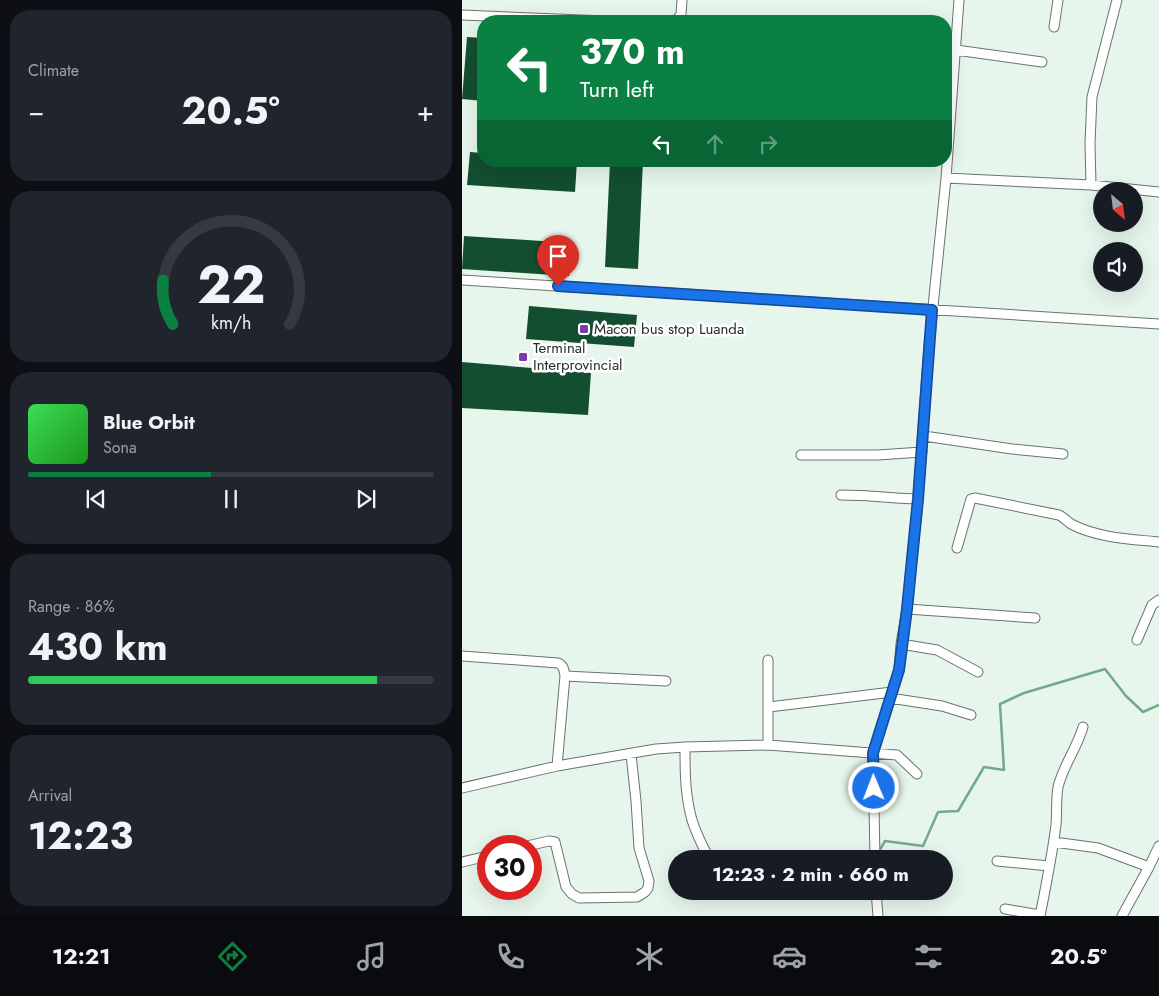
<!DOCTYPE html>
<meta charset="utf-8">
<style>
body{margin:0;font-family:Jost,sans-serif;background:#20242c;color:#f1f3f6;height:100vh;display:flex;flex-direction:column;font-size:19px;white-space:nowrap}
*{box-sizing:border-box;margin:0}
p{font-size:16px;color:#9ea1a6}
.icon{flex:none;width:28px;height:28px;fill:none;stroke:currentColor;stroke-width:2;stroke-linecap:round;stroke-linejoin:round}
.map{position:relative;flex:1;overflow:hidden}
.side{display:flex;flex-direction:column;gap:10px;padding:10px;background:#0d0f14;width:462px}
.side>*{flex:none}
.top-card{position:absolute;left:15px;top:15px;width:475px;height:152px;border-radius:20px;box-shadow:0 5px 20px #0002;background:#0b8043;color:#fff;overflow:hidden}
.needle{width:32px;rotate:152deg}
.buttons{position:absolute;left:631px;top:182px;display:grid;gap:10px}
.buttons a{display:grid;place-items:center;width:50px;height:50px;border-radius:50%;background:#171b24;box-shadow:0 5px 20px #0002;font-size:25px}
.speed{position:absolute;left:15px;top:835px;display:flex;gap:10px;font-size:25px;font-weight:700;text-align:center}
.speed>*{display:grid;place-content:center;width:65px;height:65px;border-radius:50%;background:#171b24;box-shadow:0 5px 20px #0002;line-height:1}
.speed .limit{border:8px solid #d22;background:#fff;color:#111}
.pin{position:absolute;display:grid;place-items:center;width:42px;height:42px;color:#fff;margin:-51px -21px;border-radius:50% 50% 50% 0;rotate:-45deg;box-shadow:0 0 5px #0007}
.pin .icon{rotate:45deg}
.me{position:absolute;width:55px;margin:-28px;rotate:359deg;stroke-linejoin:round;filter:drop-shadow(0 0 4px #0008)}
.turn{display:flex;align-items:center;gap:18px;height:105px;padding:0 20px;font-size:22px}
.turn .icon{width:65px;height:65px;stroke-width:2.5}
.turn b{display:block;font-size:35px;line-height:42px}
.lanes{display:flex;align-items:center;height:48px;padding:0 20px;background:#0003;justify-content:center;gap:25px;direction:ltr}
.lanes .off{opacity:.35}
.big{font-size:38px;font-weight:700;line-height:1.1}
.side .card{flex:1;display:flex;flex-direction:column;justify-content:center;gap:8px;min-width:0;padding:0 18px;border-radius:20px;background:#20242c}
.side .dial{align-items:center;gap:0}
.dial svg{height:130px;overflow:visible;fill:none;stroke:#363941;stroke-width:7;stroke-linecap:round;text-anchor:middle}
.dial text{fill:#f1f3f6;stroke:none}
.song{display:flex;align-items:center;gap:15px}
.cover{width:60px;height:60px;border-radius:8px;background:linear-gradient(135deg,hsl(130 70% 55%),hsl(120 70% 35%))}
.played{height:5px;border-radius:2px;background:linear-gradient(90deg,#0b8043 45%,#363941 45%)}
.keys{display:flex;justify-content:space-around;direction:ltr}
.heat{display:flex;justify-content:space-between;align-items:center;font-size:28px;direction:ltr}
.charge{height:8px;border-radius:4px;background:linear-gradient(90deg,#34c759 86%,#363941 0)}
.trip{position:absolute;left:206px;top:850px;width:285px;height:50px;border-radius:25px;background:#171b24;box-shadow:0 5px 20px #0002;font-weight:700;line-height:50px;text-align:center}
.dock{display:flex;height:80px;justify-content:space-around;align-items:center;background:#090b0e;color:#9ea1a6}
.dock .icon{width:35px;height:35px}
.dock .on{color:#0b8043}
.dock b{font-size:22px;color:#f1f3f6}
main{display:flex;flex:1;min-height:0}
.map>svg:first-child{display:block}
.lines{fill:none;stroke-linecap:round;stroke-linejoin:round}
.stream{stroke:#73ab89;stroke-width:2.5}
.building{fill:#144e30}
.minor-casing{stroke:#68746c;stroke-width:11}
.minor{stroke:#fff;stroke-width:9}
.route-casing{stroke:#114b97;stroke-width:12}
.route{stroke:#1a73e8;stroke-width:9}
.poi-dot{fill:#7b3aae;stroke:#fff;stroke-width:2}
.labels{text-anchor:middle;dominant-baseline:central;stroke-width:5;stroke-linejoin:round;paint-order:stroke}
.poi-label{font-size:15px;fill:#272d29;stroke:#fff;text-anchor:start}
</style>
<main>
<section class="side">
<div class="card"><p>Climate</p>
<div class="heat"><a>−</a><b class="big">20.5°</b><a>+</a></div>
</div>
<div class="card dial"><svg viewBox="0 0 100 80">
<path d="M14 69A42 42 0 1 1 86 69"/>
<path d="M14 69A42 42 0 0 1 8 42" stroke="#0b8043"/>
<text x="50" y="56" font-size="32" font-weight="700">22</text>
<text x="50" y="72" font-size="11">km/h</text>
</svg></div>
<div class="card">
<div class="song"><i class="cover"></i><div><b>Blue Orbit</b><p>Sona</p></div></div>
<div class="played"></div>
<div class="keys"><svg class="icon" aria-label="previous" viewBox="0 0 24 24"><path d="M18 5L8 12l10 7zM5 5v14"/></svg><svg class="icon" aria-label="pause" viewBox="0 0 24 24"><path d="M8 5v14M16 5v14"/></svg><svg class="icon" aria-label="next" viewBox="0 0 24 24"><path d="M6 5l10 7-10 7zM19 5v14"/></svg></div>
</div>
<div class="card"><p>Range · 86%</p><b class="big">430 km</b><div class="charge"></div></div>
<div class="card"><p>Arrival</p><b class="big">12:23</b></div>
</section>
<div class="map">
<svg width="697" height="916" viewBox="0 0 697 916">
<rect width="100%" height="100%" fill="#e7f6ec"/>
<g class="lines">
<path class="stream" d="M416,853l7,-12 38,5 15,-34 20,-1 26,-44 20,3 -4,-66 24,-11 81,-24 21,27 17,16 16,-7
M320,891l29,5 4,-5
M225,892l2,-1"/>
</g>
<path class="building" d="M5,37l16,1v63l-21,-2z
M8,152l13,1v8h94l-2,31 -108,-7z
M148,161h33l-5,108 -33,-2z
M2,236l108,7 -3,33 -107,-7z
M67,306l108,9 -3,32 -108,-8z
M0,362l129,11 -3,42 -126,-7z"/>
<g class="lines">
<defs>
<path id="minor" d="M0,15l144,6
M214,21l5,-7 1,-14
M592,27l4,-27
M494,50l86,12
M484,178l145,7 68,7
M629,185l-1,-42 2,-46 25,-97
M0,280l697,44
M462,436l88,13 51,5
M339,455h77l44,-3
M379,495c26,0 51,3 77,4
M495,548l14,-49 4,-1 84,17c4,2 8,6 12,9 27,14 58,15 88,18
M445,609l128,9
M675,640l15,-35 7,-5
M439,644l36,6 41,22
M0,656l96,7c6,3 6,7 7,13l-8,90
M306,660v85
M103,676l101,5
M428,698l52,8 29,9
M307,707l123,-15
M223,747c0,21 0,44 5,65 3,17 12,32 19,47
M0,788l95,-22 99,-17 29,-2 83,-2 129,10 20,19
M592,842l44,6 51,19
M65,846l22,-5 6,1 11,45 6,7 7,4 58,-1 8,-5 3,-4 1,-7 -10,-33 -3,-47 -5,-47
M413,859l-2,-106 26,-83 2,-26 6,-35 11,-110 11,-153 17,-168 13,-178
M535,861l52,5
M0,862l26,-6
M414,891l2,25
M543,909l35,6
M578,916c6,-30 12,-60 16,-91 1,-12 0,-26 2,-38 5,-21 19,-39 25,-60
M660,916l27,-49 10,-21"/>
</defs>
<use href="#minor" class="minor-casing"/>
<use href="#minor" class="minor"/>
</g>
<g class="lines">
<defs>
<path id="route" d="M96,286l374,24 -14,189 -11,110 -8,61 -26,83 1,35"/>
</defs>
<use href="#route" class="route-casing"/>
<use href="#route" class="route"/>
</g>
<g class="poi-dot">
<rect x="117" y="324" width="10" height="10" rx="2.5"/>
<rect x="56" y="352" width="10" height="10" rx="2.5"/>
</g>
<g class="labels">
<g class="poi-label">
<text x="132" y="329">Macon bus stop Luanda</text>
<text x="71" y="348">Terminal<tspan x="71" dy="17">Interprovincial</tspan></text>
</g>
</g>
</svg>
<div class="buttons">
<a><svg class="needle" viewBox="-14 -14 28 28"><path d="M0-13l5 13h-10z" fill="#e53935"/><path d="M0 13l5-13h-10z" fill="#9ea1a6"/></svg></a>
<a><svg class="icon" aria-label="sound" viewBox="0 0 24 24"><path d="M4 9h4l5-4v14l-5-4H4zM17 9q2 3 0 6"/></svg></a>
</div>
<div class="speed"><div class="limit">30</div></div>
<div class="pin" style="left:96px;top:286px;background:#d93025"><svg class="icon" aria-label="arrive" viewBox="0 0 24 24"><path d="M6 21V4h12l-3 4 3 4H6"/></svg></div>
<svg class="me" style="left:412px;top:788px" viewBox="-20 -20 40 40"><circle r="17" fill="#1a73e8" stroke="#fff" stroke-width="3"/><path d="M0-11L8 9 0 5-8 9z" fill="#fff"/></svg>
<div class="trip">12:23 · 2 min · 660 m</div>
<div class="top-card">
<div class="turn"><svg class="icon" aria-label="left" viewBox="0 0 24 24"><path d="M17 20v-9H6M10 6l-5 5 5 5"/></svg><div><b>370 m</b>Turn left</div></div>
<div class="lanes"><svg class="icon" aria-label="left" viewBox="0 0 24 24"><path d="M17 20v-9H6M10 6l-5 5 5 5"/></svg><svg class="icon off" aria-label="ahead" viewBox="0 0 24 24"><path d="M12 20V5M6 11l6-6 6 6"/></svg><svg class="icon off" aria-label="right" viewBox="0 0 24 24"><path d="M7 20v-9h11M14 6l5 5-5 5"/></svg></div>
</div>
</div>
</main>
<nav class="dock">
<b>12:21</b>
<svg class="icon on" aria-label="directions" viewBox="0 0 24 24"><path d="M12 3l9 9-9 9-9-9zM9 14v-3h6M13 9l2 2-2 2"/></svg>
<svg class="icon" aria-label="music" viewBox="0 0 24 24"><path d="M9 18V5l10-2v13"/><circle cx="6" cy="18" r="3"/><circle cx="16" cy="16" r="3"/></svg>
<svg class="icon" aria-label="phone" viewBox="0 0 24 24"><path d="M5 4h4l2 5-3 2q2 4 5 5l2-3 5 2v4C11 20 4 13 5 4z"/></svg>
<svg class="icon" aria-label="climate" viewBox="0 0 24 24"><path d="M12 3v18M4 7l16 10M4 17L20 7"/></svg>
<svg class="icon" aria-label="car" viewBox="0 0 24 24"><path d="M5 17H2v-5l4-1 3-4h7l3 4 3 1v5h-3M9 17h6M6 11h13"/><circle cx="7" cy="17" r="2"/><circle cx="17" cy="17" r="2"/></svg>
<svg class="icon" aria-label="filters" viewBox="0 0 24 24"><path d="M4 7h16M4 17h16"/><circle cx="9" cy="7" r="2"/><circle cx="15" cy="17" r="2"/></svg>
<b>20.5°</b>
</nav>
